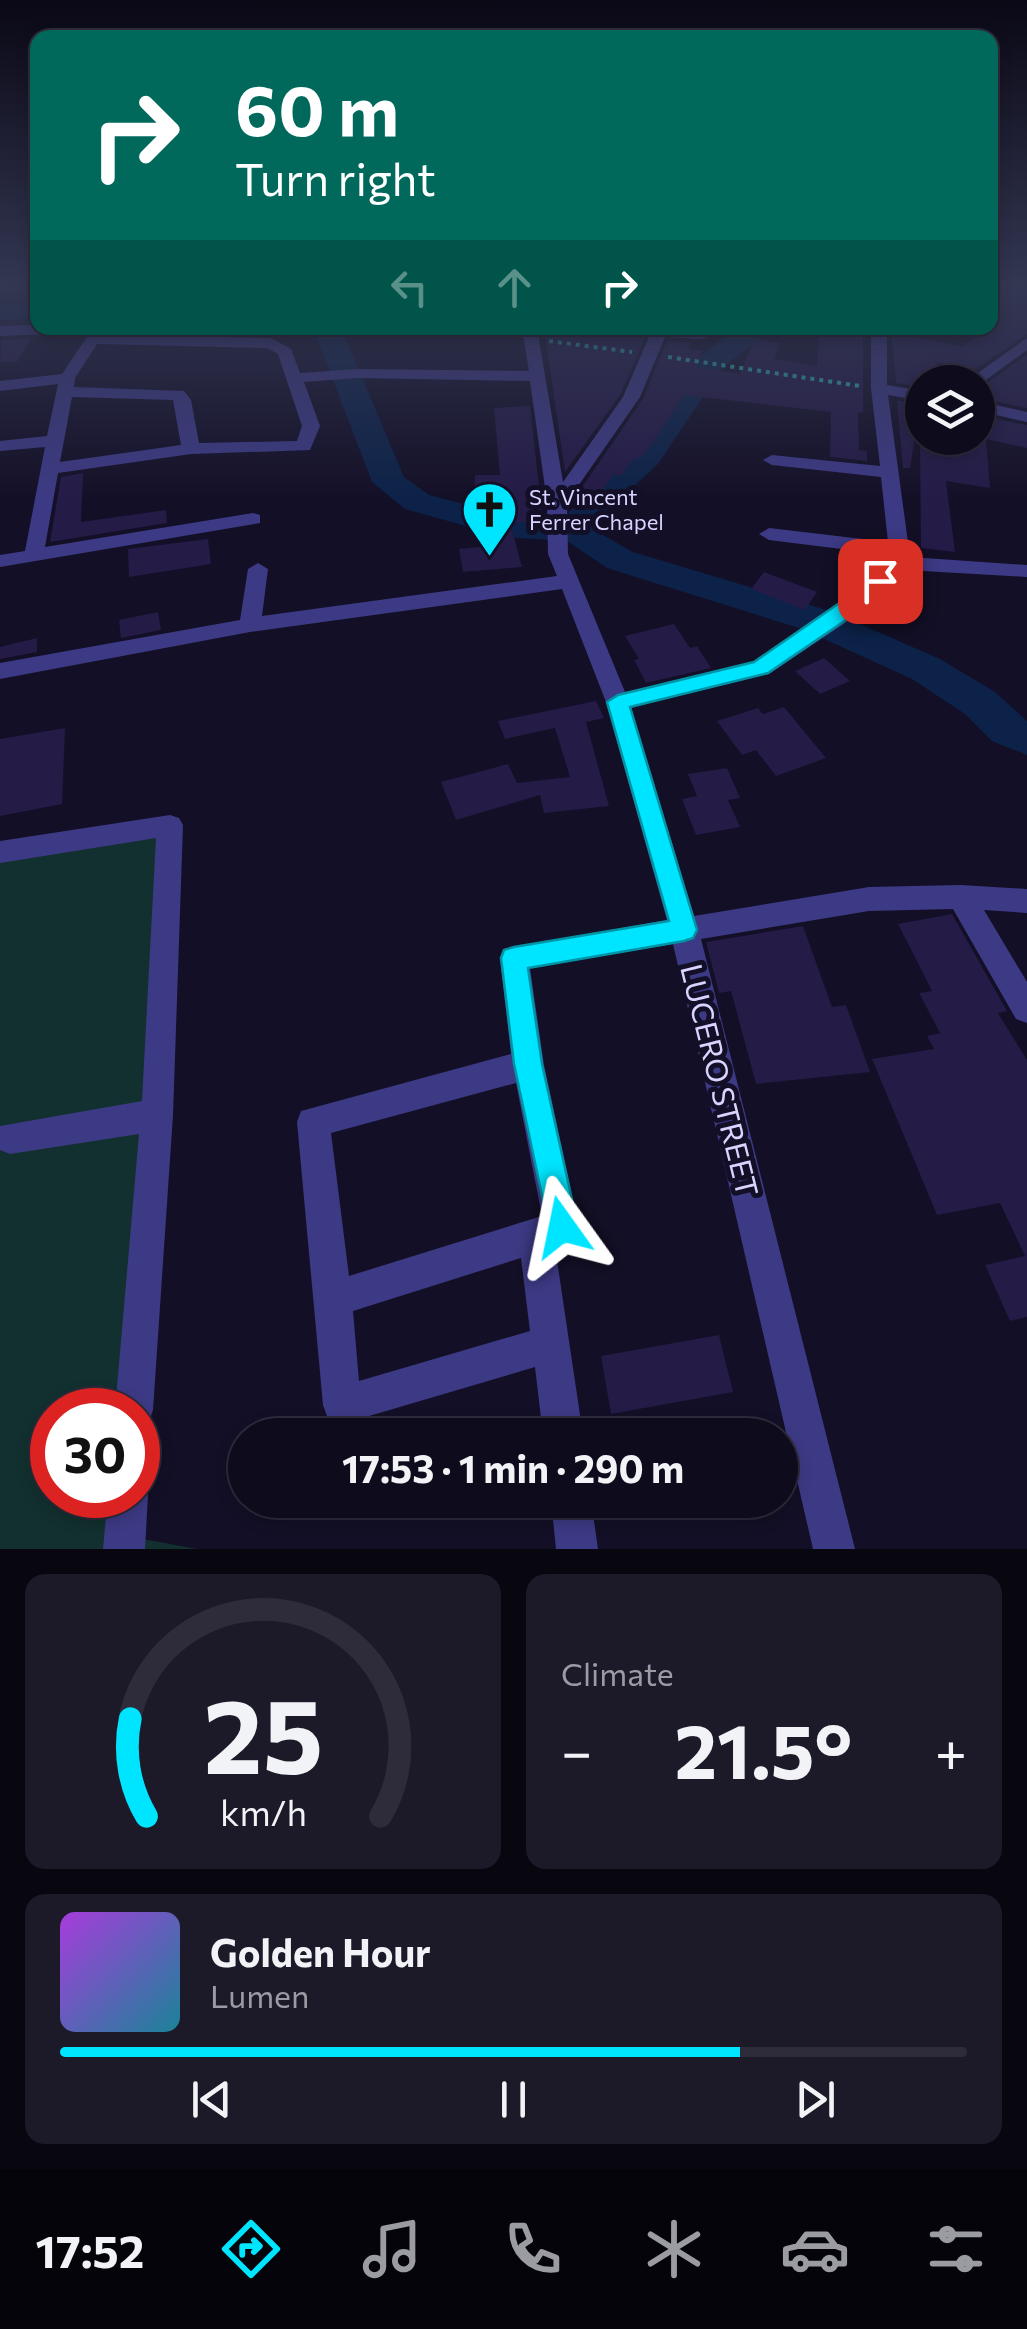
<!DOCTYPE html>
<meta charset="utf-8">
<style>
body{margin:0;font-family:Commissioner,sans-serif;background:#1c1929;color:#f1f3f6;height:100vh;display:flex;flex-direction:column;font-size:38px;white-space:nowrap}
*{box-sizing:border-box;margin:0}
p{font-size:32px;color:#9b9ba3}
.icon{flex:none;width:55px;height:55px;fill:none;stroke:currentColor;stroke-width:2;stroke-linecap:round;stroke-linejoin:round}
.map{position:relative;height:1549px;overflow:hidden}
.drawer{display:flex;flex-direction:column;gap:25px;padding:25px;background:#08060f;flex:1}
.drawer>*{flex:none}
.banner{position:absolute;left:30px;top:30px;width:968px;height:305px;border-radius:20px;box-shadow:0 5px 15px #0003,0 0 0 2px #2e2b3b;background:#00695c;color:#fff;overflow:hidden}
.tools{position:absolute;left:905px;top:365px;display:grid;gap:20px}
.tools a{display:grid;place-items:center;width:90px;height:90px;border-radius:50%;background:#0e0b1c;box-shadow:0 5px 15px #0003,0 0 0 2px #2e2b3b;font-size:50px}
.speed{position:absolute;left:30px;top:1388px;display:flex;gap:20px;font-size:50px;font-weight:700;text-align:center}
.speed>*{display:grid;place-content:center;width:130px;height:130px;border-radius:50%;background:#0e0b1c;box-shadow:0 5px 15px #0003,0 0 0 2px #2e2b3b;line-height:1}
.speed .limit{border:15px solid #d22;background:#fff;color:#111}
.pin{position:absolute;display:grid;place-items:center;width:85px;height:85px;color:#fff;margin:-42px;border-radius:20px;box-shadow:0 5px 15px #0006}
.me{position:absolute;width:110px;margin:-55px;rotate:348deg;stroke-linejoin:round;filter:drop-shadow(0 0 8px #0008)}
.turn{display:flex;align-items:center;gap:35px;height:210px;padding:0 40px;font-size:45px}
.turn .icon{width:130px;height:130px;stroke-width:2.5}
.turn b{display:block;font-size:70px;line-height:85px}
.lanes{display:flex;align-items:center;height:95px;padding:0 40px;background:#0003;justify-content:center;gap:50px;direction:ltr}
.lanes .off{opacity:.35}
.big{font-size:75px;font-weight:700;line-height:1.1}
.drawer .card{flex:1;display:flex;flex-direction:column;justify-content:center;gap:15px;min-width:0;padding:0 35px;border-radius:20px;background:#1c1929}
.drawer .dial{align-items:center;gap:0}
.dial svg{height:260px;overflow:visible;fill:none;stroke:#2e2b3b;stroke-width:7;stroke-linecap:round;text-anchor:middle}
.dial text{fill:#f1f3f6;stroke:none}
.song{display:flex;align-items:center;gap:30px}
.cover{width:120px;height:120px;border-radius:15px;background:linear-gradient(135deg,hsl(280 70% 55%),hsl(190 70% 35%))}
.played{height:10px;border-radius:5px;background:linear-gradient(90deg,#00e5ff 75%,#2e2b3b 75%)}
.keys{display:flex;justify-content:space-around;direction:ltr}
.heat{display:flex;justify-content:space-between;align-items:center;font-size:55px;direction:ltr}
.drawer .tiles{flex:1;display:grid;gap:25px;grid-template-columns:1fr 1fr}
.card:last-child{grid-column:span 2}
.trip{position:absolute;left:228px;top:1418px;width:570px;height:100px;border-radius:50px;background:#0e0b1c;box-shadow:0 5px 15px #0003,0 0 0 2px #2e2b3b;font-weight:700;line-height:100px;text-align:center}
.dock{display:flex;height:160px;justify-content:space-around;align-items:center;background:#06040b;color:#9b9ba3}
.dock .icon{width:70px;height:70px}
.dock .current{color:#00e5ff}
.dock b{font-size:45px;color:#f1f3f6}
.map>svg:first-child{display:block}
.green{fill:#12302f;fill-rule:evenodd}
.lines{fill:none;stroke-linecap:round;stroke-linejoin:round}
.river{fill:#0c2248;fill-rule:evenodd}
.building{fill:#241b47}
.path{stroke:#2fb8b0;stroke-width:4;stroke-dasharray:4 5;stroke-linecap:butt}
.minor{fill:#3d3a85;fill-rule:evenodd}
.route{fill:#00e5ff;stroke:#0095a6;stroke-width:2.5}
.labels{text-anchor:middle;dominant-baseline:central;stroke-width:10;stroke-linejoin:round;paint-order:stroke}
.far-poi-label{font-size:22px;fill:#d9d4ff;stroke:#130f26;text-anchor:start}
.near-street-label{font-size:30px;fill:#d9d4ff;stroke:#130f26}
</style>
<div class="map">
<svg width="1027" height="1549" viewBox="0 0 1027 1549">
<rect width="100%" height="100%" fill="#130f26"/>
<path class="green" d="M165,831l-22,708 54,10h-197v-693zM52,1410h86v85h-86z"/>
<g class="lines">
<path class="river" d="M38,303v16l-38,1v-16z
M307,328h29l9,9 59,140 25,18 77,20 59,4 6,-10 63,-59 67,-94 35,-28h26l-4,12 -36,28 -64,96 -58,54 1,16 32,18 197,59 110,48 55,33 32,29v34l-35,-14 -27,-27 -53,-35 -110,-50 -195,-61 -40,-27 -62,-4 -100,-28 -33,-27 -54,-141z"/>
</g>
<path class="building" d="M990,285l37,5v44l-58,40 -32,-12 -1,10 -10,-2 -4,17 -26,-4 -5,-55h25l-1,9 47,9 38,-25 -10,-4z
M544,328h105l-29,67 -55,77z
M820,328l43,2v83l-5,-1 1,38 8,1v10l-37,-4 1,-45 -147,-17 -39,59 -14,8 -10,14 -7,-2 -14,19 -14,5 -10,13 -5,-1v-7l72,-104 24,-58 23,1 -1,7 13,2 -7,16 45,7 14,-35 26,4 -6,16 43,7z
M31,339l-14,23h-17l1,-22z
M1027,355v53l-49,-10v-9z
M897,400l23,5 -10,63h-7z
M530,406l13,116h-33l12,45 -59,5 -4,-23 32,-3 2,-49h-19l1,-22h25l-6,-67z
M978,415l49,10v23l-41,-9 4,49 -44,-7 9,71 -34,-4 -1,-110h60z
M83,473l-2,49 85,-12 1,13 -117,19 11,-65z
M208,539l3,25 -82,13 -1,-28z
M764,572l53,20 -12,18 -54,-21z
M158,612l3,18 -40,8 -2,-18z
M674,624l16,24 7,-2 14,22 -65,15 -12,-23 5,-1 -14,-23z
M37,638v14l-37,7v-12z
M824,658l26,23 -30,13 -25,-23z
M596,701l8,17 -18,4 23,84 -65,7 -4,-18 -84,25 -15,-38 67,-18 9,19 53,-6 -15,-49 -50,11 -7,-18z
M784,707l42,51 -50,18 -20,-26 -14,5 -25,-34 41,-13 5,6z
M65,728l-3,76 -62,12v-77z
M727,768l13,30 -12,2 12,27 -44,8 -14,-36 15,-3 -9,-22z
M952,914l55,97 -9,2 29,47v257l-17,4 -25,-56 40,-9 -25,-53 -63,12 -65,-156 62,-10 -7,-13 13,-3 -21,-40 13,-2 -34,-67z
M803,926l29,81 14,-2 24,67 -114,12 -25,-93 -12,2 -13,-51z
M719,1335l14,57 -122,22 -10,-58z"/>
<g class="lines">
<path class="path" d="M549,341l83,11
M668,357l192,29"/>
<path class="minor" d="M38,325v3h53l-8,5 -83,3v-10z
M93,328h14l-4,7 168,3 20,11 9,24 57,-4 172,2 -7,-43h15l26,154 60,-85 30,-69h72l-22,11 -38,-2 -25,60 -73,105 1,52 57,138 129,-30 75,-49 62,-52 -1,-6 -121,-15 -10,-6 10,-6 119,14 -7,-65 -109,-12 -9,-5 9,-5 108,11 -9,-78v-60h16v57l35,6v10l-34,-6 22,162 117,8v12l-121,-7 -61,53 -76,51 -138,33 63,209 175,-29 92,-2 66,4v24l-43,-3 43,72v41l-11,-4 -63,-110 -84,2 -168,28 154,610h-42l-140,-605 -143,24 14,97 35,162 -5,12 -19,8 28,188h-40l-8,-68 -193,57 -14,-5 -5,-14 -26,-283 4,-11 210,-57 -11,-96 4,-9 163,-29 -61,-218 -44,-113 -312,43 -250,47v-16l240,-43 8,-51 10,-6 10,6 -6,47 295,-40 -9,-22 -1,-52 -17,-121 -173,-3 -53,4 16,44 -10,24 -119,4 -133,19 -13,74 208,-34 7,2v8l-260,44v-12l25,-4 20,-104 -45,4v-10l47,-5 11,-52 -58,7v-10l62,-7zM97,344l170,4 11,6 24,72 -5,15 -98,2 -8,-43 -7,-9 -110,-4 1,-9zM72,397l101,3 8,45 -121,17zM516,1083l26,133 -193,60 -18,-143zM521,1258l9,73 -171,50 -6,-70z
M1027,338v12l-48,35 -14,-3z
M978,401l49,11v10l-49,-11z
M170,815l9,3 4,7 -10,290 -20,295 -5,14 -10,4v-18h-23l24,-276 -129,20 -10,-4v-24l142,-25 14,-263 -156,25v-22z
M138,1479l10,16 -3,54h-42l5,-54h30z
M551,1500h40l7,49h-42z"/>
</g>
<linearGradient id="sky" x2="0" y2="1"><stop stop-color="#0a0815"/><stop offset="0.57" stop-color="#333752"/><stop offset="1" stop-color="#333752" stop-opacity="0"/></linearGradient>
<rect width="1027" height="502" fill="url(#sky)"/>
<path class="route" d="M880,575l9,6 -3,4 -43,37 -75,51 -138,34 67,223 -4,8 -9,3 -156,27 14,96 36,163 -5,11 -11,5 -11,-5 -37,-174 -13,-106 3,-8 10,-3 155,-26 -62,-219 11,-7 136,-33z"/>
<defs>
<symbol id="church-pin" viewBox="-11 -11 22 30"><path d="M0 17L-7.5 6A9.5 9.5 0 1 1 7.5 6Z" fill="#00e5ff" stroke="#130f26"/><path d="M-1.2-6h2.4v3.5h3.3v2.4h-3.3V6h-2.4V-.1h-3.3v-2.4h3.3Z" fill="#111"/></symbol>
</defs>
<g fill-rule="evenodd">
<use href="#church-pin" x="458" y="478" width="63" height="86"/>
</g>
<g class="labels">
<g class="far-poi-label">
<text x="529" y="496">St. Vincent<tspan x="529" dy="25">Ferrer Chapel</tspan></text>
</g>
<g class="near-street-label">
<text transform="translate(721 1080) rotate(76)">LUCERO STREET</text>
</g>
</g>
</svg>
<div class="tools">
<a><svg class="icon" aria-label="layers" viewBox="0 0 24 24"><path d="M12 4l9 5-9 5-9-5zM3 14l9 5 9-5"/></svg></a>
</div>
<div class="speed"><div class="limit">30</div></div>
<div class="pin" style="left:880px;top:581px;background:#d93025"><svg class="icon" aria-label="arrive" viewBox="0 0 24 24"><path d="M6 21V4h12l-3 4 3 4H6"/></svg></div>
<svg class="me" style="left:562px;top:1227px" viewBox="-20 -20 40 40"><path d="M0-17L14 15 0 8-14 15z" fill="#00e5ff" stroke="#fff" stroke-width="4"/></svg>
<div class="trip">17:53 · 1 min · 290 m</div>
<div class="banner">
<div class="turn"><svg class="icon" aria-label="right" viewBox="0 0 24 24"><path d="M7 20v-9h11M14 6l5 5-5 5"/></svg><div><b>60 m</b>Turn right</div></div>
<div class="lanes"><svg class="icon off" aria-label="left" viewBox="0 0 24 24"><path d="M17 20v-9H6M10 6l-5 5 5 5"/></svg><svg class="icon off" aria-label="ahead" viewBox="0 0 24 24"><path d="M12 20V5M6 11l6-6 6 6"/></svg><svg class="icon" aria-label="right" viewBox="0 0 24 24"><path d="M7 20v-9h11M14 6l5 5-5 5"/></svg></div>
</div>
</div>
<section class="drawer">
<div class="tiles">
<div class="card dial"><svg viewBox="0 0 100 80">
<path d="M14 69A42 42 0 1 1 86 69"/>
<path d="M14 69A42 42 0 0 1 9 39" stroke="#00e5ff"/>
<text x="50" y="56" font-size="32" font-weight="700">25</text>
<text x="50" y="72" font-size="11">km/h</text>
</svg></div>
<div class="card"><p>Climate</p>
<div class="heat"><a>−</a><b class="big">21.5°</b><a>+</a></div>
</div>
<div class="card">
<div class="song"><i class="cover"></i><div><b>Golden Hour</b><p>Lumen</p></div></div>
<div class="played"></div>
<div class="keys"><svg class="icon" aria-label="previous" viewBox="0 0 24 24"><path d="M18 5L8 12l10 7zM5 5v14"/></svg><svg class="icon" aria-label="pause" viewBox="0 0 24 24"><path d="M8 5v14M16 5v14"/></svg><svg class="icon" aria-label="next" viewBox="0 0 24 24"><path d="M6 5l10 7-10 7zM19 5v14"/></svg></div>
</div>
</div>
</section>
<nav class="dock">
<b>17:52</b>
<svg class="icon current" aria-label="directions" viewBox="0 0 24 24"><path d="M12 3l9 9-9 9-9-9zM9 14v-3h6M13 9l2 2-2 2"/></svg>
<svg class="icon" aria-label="music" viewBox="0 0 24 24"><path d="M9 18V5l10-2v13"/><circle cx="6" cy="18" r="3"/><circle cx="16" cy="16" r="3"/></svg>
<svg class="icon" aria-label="phone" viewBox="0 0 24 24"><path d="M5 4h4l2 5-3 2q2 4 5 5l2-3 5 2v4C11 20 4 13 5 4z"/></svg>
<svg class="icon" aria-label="climate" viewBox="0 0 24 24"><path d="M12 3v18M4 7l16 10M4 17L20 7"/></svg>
<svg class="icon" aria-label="car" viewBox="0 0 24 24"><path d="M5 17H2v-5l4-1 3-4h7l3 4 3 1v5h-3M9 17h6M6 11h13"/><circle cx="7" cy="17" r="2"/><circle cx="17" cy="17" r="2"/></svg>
<svg class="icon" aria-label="filters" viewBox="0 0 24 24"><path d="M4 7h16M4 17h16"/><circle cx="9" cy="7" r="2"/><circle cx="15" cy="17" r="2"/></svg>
</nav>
